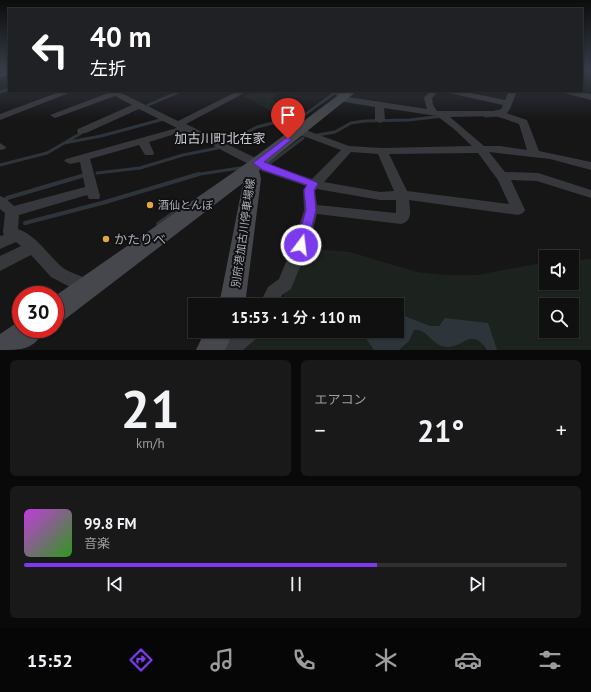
<!DOCTYPE html>
<html lang="ja">
<meta charset="utf-8">
<style>
body{margin:0;font-family:"PT Sans","Noto Sans JP",sans-serif;background:#19191a;color:#f1f3f6;height:100vh;display:flex;flex-direction:column;font-size:15px;white-space:nowrap}
*{box-sizing:border-box;margin:0}
p{font-size:13px;color:#9c9d9f}
.icon{flex:none;width:22px;height:22px;fill:none;stroke:currentColor;stroke-width:2;stroke-linecap:round;stroke-linejoin:round}
.map{position:relative;height:350px;overflow:hidden}
.details{display:flex;flex-direction:column;gap:10px;padding:10px;background:#090909;flex:1}
.details>*{flex:none}
.hud{position:absolute;left:8px;top:8px;width:575px;height:84px;border-radius:0px;box-shadow:0 1px 3px #0004,0 0 0 1px #303031;background:#202124;color:#fff;overflow:hidden}
.buttons{position:absolute;left:539px;top:250px;display:grid;gap:8px}
.buttons a{display:grid;place-items:center;width:40px;height:40px;border-radius:0px;background:#101011;box-shadow:0 1px 3px #0004,0 0 0 1px #303031;font-size:20px}
.speed{position:absolute;left:12px;top:286px;display:flex;gap:8px;font-size:20px;font-weight:700;text-align:center}
.speed>*{display:grid;place-content:center;width:52px;height:52px;border-radius:50%;background:#101011;box-shadow:0 1px 3px #0004,0 0 0 1px #303031;line-height:1}
.speed .limit{border:6px solid #d22;background:#fff;color:#111}
.pin{position:absolute;display:grid;place-items:center;width:34px;height:34px;color:#fff;margin:-41px -17px;border-radius:50% 50% 50% 0;rotate:-45deg;box-shadow:0 0 4px #0007}
.pin .icon{rotate:45deg}
.me{position:absolute;width:44px;margin:-22px;rotate:15deg;stroke-linejoin:round;filter:drop-shadow(0 0 3px #0008)}
.turn{display:flex;align-items:center;gap:14px;height:84px;padding:0 16px;font-size:18px}
.turn .icon{width:52px;height:52px;stroke-width:2.5}
.turn b{display:block;font-size:28px;line-height:34px}
.big{font-size:30px;font-weight:600;line-height:1.1}
.details .widget{flex:1;display:flex;flex-direction:column;justify-content:center;gap:6px;min-width:0;padding:0 14px;border-radius:6px;background:#19191a}
.details .dial{align-items:center;gap:0}
.dial b{font-size:52px;line-height:1}
.song{display:flex;align-items:center;gap:12px}
.cover{width:48px;height:48px;border-radius:6px;background:linear-gradient(135deg,hsl(290 70% 55%),hsl(110 70% 35%))}
.played{height:4px;border-radius:2px;background:linear-gradient(90deg,#7c3aed 65%,#303031 65%)}
.keys{display:flex;justify-content:space-around;direction:ltr}
.heat{display:flex;justify-content:space-between;align-items:center;font-size:22px;direction:ltr}
.details .tiles{flex:1;display:grid;gap:10px;grid-template-columns:1fr 1fr}
.widget:last-child{grid-column:span 2}
.trip{position:absolute;left:188px;top:298px;width:216px;height:40px;border-radius:0px;background:#101011;box-shadow:0 1px 3px #0004,0 0 0 1px #303031;font-weight:600;line-height:40px;text-align:center}
.menu{display:flex;height:64px;justify-content:space-around;align-items:center;background:#060607;color:#9c9d9f}
.menu .icon{width:28px;height:28px}
.menu .current{color:#7c3aed}
.menu b{font-size:18px;color:#f1f3f6}
.map>svg:first-child{display:block}
.green{fill:#1c221d;fill-rule:evenodd}
.water{fill:#2d353a}
.lines{fill:none;stroke-linecap:round;stroke-linejoin:round}
.stream-far2{stroke:#2d353a;stroke-width:2.5}
.stream-far1{stroke:#2d353a;stroke-width:3}
.stream{stroke:#2d353a;stroke-width:4}
.street{fill:#37383c;fill-rule:evenodd}
.secondary{fill:#45474c;fill-rule:evenodd}
.route{fill:#7c3aed;stroke:#51269a}
.poi-dot{fill:#e1a644;stroke:#111112;stroke-width:1.5}
.labels{text-anchor:middle;dominant-baseline:central;stroke-width:4;stroke-linejoin:round;paint-order:stroke}
.poi-label{font-size:11px;fill:#a9aeb6;stroke:#111112;text-anchor:start}
.street-label{font-size:11px;fill:#a9aeb6;stroke:#111112}
.quarter-label{font-size:13px;fill:#c9ccd3;stroke:#111112}
.near-poi-label{font-size:13px;fill:#a9aeb6;stroke:#111112;text-anchor:start}
</style>
<div class="map">
<svg width="591" height="350" viewBox="0 0 591 350">
<rect width="100%" height="100%" fill="#161617"/>
<path class="green" d="M254,91h23l6,2 -13,5 27,17 -17,1 -36,-20z
M313,249l37,3 67,20 30,3h30l69,-13v21h26v-23l19,-1v91h-351l21,-19h136v-26h-119l13,-21 15,-33zM546,305h26v26h-26z"/>
<path class="water" d="M397,313l33,13h9l6,-8 43,5 9,27h-10c-16,-24 -23,-2 -41,-3 -14,-1 -19,-19 -32,-17l-5,11 -10,9h-25l-9,-13 -1,-6h33z"/>
<g class="lines">
<path class="stream-far2" d="M0,92l9,-3
M148,105l33,-14
M303,116l30,-22
M499,116l6,-2 4,-6"/>
<path class="stream-far1" d="M485,116l17,-1
M318,135l17,-3 16,-9 13,-2 45,-1 34,-4
M64,143l37,-7 63,-17
M227,143l30,-16 47,-12
M0,165l47,-12 36,-21
M266,166l37,-28
M97,173l43,-5 43,-13 35,-7
M194,175l52,-8"/>
<path class="stream" d="M7,198l78,-23
M25,223l77,-20 97,-29
M158,224l31,-22"/>
<path class="street" d="M9,71v4l-9,2v-4z
M62,91h12l-74,29v-6z
M107,91h10l61,30 60,-30h10l-62,33 84,41 42,14 29,-29 -46,-17 -1,-2 1,-2h8l46,17 33,2 90,-2 -18,-17 -17,-13 -53,-8 1,12 -5,3 -5,-3v-13l-36,-6 -1,-2 2,-2 -14,-6h12l10,3v3l79,12 -3,-11 6,-7h8l-6,7 1,7 4,6h56l8,-2 2,-4 -54,-12 -4,-2h16l44,9 4,-9h8l-7,18 -4,4 21,7 12,31 52,11v8l-41,-11 -61,-7 16,20 33,1 53,17v8l-54,-17 -26,-1 14,30 -2,3 -5,2 -109,-15c1,10 4,21 -8,24l-84,-10 -8,31 -16,39 -2,5 -9,6 -5,10h-18l9,-18 11,-8 14,-34 11,-35 -1,-20 3,-4 -44,-15 -77,-40 -36,11 5,11 -1,2h-8l-6,-10 -49,14 10,37 -1,3h-10l-2,-4 -68,20 -1,14c18,6 30,26 44,38 10,8 28,9 34,21l-3,5 -6,3 -36,-19 -20,-22 -31,16v-15l21,-10 -5,-4 -16,7v-13l4,-1 -1,-3 2,-19 -5,-4v-13l5,2 9,8 71,-19 -5,-25 -10,2 -6,-3 2,-2 111,-31 -38,-19 -53,24h-8l-1,-2 1,-2 54,-24 -17,-9 -57,21 -3,1 -5,-3 58,-22zM496,116l23,8 8,26 -27,-4h-16l-34,-29zM351,152l27,2 16,37 -14,1 -56,-10zM478,153l20,27 11,24 -102,-13 -18,-37zM317,189l63,11h16v13l-79,-8 -2,-14z
M557,91h16l18,3v6z
M0,143l6,4 -1,2 -5,1z
M235,331h25l-3,7 -14,12h-33l3,-7 14,-5z"/>
<path class="secondary" d="M344,91h13l-98,79 2,9 -16,126h-26l24,-122 -179,137 -9,3v-27l189,-131z
M21,320v9h23c-9,21 -22,21 -44,21v-16z
M205,331h29l-9,19h-29z"/>
</g>
<linearGradient id="sky" x2="0" y2="1"><stop stop-color="#0c0c0d"/><stop offset="0.59" stop-color="#363c47"/><stop offset="1" stop-color="#363c47" stop-opacity="0"/></linearGradient>
<rect width="591" height="119" fill="url(#sky)"/>
<path class="route" d="M286,138l6,1 -28,23 52,20 2,2 -4,6 2,20 -9,35 -2,4h-8l-1,-4 10,-35 -2,-20 3,-5 -44,-15 -10,-7z"/>
<g class="poi-dot">
<circle cx="150" cy="205" r="4"/>
<circle cx="106" cy="239" r="4"/>
</g>
<g class="labels">
<g class="poi-label">
<text x="158" y="205">酒仙とんぼ</text>
</g>
<g class="street-label">
<text transform="translate(243 233) rotate(-82)">別府港加古川停車場線</text>
</g>
<g class="quarter-label">
<text x="220" y="138">加古川町北在家</text>
</g>
<g class="near-poi-label">
<text x="114" y="239">かたりべ</text>
</g>
</g>
</svg>
<div class="buttons">
<a><svg class="icon" aria-label="sound" viewBox="0 0 24 24"><path d="M4 9h4l5-4v14l-5-4H4zM17 9q2 3 0 6"/></svg></a>
<a><svg class="icon" aria-label="search" viewBox="0 0 24 24"><circle cx="10" cy="10" r="6"/><path d="M15 15l6 6"/></svg></a>
</div>
<div class="speed"><div class="limit">30</div></div>
<div class="pin" style="left:288px;top:139px;background:#d93025"><svg class="icon" aria-label="arrive" viewBox="0 0 24 24"><path d="M6 21V4h12l-3 4 3 4H6"/></svg></div>
<svg class="me" style="left:301px;top:245px" viewBox="-20 -20 40 40"><circle r="17" fill="#7c3aed" stroke="#fff" stroke-width="3"/><path d="M0-11L8 9 0 5-8 9z" fill="#fff"/></svg>
<div class="trip">15:53 · 1 分 · 110 m</div>
<div class="hud">
<div class="turn"><svg class="icon" aria-label="left" viewBox="0 0 24 24"><path d="M17 20v-9H6M10 6l-5 5 5 5"/></svg><div><b>40 m</b>左折</div></div>
</div>
</div>
<section class="details">
<div class="tiles">
<div class="widget dial"><b>21</b><p>km/h</p></div>
<div class="widget"><p>エアコン</p>
<div class="heat"><a>−</a><b class="big">21°</b><a>+</a></div>
</div>
<div class="widget">
<div class="song"><i class="cover"></i><div><b>99.8 FM</b><p>音楽</p></div></div>
<div class="played"></div>
<div class="keys"><svg class="icon" aria-label="previous" viewBox="0 0 24 24"><path d="M18 5L8 12l10 7zM5 5v14"/></svg><svg class="icon" aria-label="pause" viewBox="0 0 24 24"><path d="M8 5v14M16 5v14"/></svg><svg class="icon" aria-label="next" viewBox="0 0 24 24"><path d="M6 5l10 7-10 7zM19 5v14"/></svg></div>
</div>
</div>
</section>
<nav class="menu">
<b>15:52</b>
<svg class="icon current" aria-label="directions" viewBox="0 0 24 24"><path d="M12 3l9 9-9 9-9-9zM9 14v-3h6M13 9l2 2-2 2"/></svg>
<svg class="icon" aria-label="music" viewBox="0 0 24 24"><path d="M9 18V5l10-2v13"/><circle cx="6" cy="18" r="3"/><circle cx="16" cy="16" r="3"/></svg>
<svg class="icon" aria-label="phone" viewBox="0 0 24 24"><path d="M5 4h4l2 5-3 2q2 4 5 5l2-3 5 2v4C11 20 4 13 5 4z"/></svg>
<svg class="icon" aria-label="climate" viewBox="0 0 24 24"><path d="M12 3v18M4 7l16 10M4 17L20 7"/></svg>
<svg class="icon" aria-label="car" viewBox="0 0 24 24"><path d="M5 17H2v-5l4-1 3-4h7l3 4 3 1v5h-3M9 17h6M6 11h13"/><circle cx="7" cy="17" r="2"/><circle cx="17" cy="17" r="2"/></svg>
<svg class="icon" aria-label="filters" viewBox="0 0 24 24"><path d="M4 7h16M4 17h16"/><circle cx="9" cy="7" r="2"/><circle cx="15" cy="17" r="2"/></svg>
</nav>
